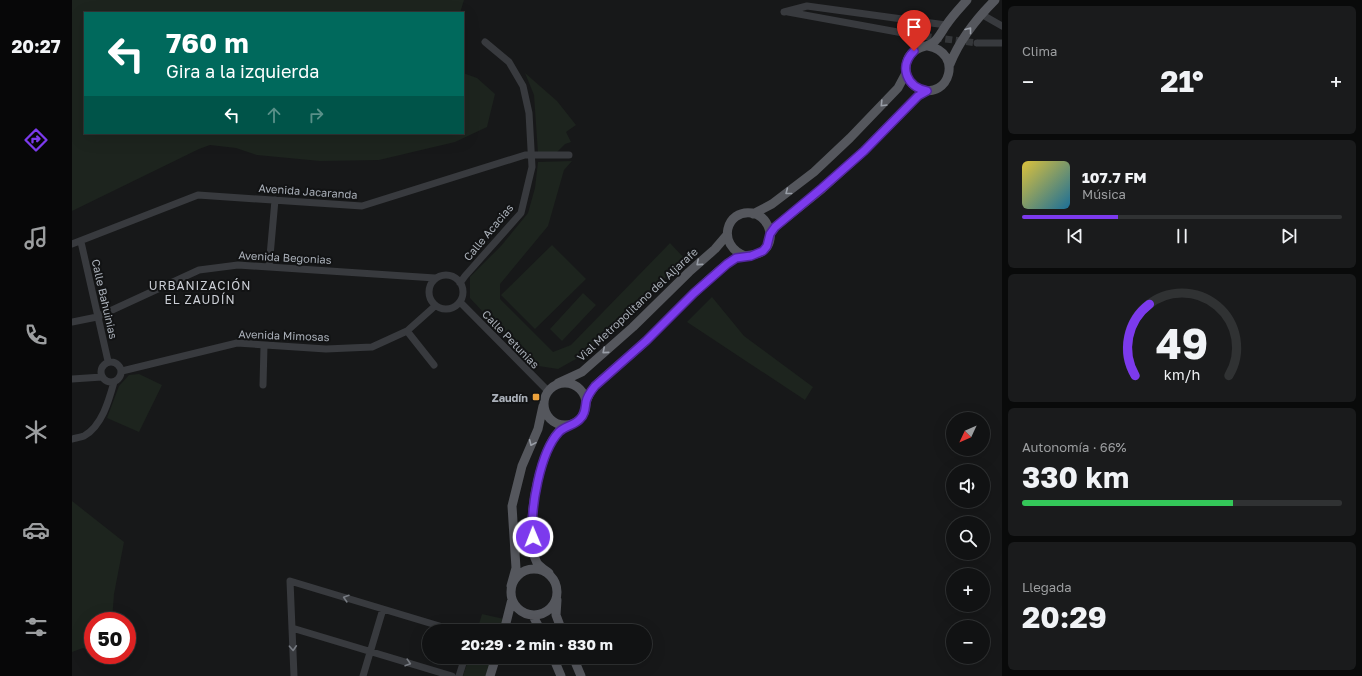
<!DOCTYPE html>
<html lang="es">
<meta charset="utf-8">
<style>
body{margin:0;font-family:"Golos Text",sans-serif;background:#1a1b1c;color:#f1f3f6;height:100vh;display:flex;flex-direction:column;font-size:15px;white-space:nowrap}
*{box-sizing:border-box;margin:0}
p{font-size:13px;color:#9c9ea0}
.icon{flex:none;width:22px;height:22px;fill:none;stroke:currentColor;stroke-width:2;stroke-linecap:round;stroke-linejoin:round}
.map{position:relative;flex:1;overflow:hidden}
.details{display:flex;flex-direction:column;gap:6px;padding:6px;background:#090a0a;width:360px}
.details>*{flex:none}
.top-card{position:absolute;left:12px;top:12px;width:380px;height:122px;border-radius:0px;box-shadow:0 4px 16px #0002,0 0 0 1px #303233;background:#00695c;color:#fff;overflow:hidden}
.needle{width:26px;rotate:226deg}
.buttons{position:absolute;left:874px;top:412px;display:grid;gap:8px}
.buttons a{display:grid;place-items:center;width:44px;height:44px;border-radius:50%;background:#111213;box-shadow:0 4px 16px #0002,0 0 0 1px #303233;font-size:20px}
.speed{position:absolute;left:12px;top:612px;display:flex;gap:8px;font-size:20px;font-weight:700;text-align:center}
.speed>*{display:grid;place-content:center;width:52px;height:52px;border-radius:50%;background:#111213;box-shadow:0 4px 16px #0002,0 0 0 1px #303233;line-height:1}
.speed .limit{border:6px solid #d22;background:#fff;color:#111}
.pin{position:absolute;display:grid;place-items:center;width:34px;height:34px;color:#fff;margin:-41px -17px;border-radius:50% 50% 50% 0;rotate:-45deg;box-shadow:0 0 4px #0007}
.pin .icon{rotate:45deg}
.me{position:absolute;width:44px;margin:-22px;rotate:359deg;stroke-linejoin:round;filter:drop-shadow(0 0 3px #0008)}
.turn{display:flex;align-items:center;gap:14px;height:84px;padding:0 16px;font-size:18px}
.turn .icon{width:52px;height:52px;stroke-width:2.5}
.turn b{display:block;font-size:28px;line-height:34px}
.lanes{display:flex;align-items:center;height:38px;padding:0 16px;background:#0003;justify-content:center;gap:20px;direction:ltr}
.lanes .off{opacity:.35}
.big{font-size:30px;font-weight:700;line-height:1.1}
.details .card{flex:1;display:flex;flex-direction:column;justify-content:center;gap:6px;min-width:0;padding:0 14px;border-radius:6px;background:#1a1b1c}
.details .dial{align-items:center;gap:0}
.dial svg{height:104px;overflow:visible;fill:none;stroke:#303233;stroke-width:7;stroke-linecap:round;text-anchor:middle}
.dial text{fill:#f1f3f6;stroke:none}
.song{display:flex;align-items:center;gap:12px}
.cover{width:48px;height:48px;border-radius:6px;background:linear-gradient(135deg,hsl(50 70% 55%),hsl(200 70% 35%))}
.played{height:4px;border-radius:2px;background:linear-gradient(90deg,#7c3aed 30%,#303233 30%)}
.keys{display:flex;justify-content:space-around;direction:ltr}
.heat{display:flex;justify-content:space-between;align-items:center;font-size:22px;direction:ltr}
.charge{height:6px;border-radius:3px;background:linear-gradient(90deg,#34c759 66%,#303233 0)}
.trip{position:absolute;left:350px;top:624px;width:230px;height:40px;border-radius:20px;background:#111213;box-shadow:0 4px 16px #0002,0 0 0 1px #303233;font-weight:700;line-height:40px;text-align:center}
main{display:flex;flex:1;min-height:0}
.menu{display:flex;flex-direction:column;width:72px;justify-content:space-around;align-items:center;background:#070708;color:#9c9ea0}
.menu .icon{width:28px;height:28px}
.menu .active{color:#7c3aed}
.menu b{font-size:18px;color:#f1f3f6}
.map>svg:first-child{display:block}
.green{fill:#1d241e}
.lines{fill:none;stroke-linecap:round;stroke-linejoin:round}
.minor-tunnel{stroke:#343639;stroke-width:7;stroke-dasharray:7 3.5;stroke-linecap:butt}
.minor{stroke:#383a3e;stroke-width:7}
.major{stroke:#55575d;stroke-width:9}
.oneway{stroke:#999ea7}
.oneway2{stroke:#777b82}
.route-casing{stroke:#51269a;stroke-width:10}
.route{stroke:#7c3aed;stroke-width:7}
.poi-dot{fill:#eca23c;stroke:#121314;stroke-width:1.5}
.labels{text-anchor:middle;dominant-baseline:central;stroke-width:4;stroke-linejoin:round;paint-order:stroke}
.street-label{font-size:11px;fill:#aab0b9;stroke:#121314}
.poi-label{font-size:11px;font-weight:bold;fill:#aab0b9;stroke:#121314;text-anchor:end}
.neighbourhood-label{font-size:12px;letter-spacing:1px;fill:#cbced5;stroke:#121314}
</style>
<main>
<nav class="menu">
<b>20:27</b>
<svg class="icon active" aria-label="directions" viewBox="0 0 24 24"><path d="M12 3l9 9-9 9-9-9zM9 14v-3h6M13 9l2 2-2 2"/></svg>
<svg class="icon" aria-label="music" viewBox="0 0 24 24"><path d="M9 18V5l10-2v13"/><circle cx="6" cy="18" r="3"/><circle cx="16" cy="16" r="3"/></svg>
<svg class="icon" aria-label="phone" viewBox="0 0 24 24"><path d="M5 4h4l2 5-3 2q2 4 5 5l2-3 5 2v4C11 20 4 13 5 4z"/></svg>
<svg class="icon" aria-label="climate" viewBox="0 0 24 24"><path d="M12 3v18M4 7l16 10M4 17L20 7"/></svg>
<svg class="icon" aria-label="car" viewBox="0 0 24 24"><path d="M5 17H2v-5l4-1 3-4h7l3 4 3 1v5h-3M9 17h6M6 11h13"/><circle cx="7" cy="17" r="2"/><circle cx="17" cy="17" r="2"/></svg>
<svg class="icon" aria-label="filters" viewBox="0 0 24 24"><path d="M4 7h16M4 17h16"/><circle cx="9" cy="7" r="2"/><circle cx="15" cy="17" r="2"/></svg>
</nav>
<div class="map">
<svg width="930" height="676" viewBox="0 0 930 676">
<rect width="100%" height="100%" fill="#171819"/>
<path class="green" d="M0,0h392l-4,13h-375v120h378v-60l14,5 18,16 -8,33 -32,15 -76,18 -59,1 -63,-6 -21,-7 -26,-3 -11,4 -127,62z
M453,73l32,28 19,24 -10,7 5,10 -6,2 -8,8 -19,1 -4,-58z
M500,161l-8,9 -16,56 -48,58v15l53,53 18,-7 99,-102 15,16 -102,96 -25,14 -26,-4 -62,-67v-21l31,-31 27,-33 7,-25 3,-26z
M480,245l34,34 -51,50 -34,-34z
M511,293l13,12 -34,36 -12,-12z
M640,297l32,39 69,51 -8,13 -118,-78z
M67,374l23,11 -23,47 -32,-14 12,-32 10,-11z
M0,501l52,41 -10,52 -2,27h-19v30l-10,-3 -11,4z
M410,614l22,5 -3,12h-24z
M397,657h24l-6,19h-24z"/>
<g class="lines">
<path class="minor-tunnel" d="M842,35l63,8"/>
<path class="minor" d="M712,12l23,-6 139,19
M716,12l126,23
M909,14l21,12
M905,43h25
M9,242l27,119
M0,244l126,-49 164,11 163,-51h44
M197,267l6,-67
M357 292a17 17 0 1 1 34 0a17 17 0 1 1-34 0Z
M388,283l5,-7 56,-63 11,-46 -3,-54 -6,-27 -14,-24 -24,-20
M388,302l88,89
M0,322l25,-5 102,-47 39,-5 197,13
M335,331l27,34
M29 372a10 10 0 1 1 20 0a10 10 0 1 1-20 0Z
M50,371l115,-28 89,6 46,-2 35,-16 28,-25
M0,379l30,-2
M191,385l1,-39
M0,439c4,-1 9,-2 12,-3 18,-10 25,-36 30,-54
M220,628l160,48
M222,676l-4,-95 166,50
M291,676l20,-67
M387,676l6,-19"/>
<path class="major" d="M856,46c36,7 21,54 -8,43 -15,-5 -19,-27 -7,-37 7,-6 16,-5 22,-11 5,-5 8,-12 12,-17 6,-9 13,-16 20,-24
M878,64c10,-25 26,-45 45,-64
M681,214l19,-10 42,-32 36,-34 48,-50 8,-15
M698,234l5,-7 47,-38 42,-38 54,-55 9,-5
M472 404a21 21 0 1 1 42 0a21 21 0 1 1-42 0Z
M486,383l24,-11 51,-45 56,-55 26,-23 12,-14
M514,402l4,-9 5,-7c17,-16 35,-30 52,-46 26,-26 51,-53 80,-76 3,-2 6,-5 10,-6 11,-5 22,0 30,-11 8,-13 0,-31 -15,-34 -26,-4 -36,32 -7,43
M439 592a23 23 0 1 1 46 0a23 23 0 1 1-46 0Z
M477,573c-4,-3 -9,-6 -12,-10 -14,-27 1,-110 22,-132 3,-2 7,-4 11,-6
M439,586l5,-18 -4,-62 10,-40 16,-37 5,-23
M485,600l-1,15 6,16
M461,616l8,15
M432,631l8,-32
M481,657l8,19
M501,657l8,19
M418,676l6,-19"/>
</g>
<defs><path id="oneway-chevron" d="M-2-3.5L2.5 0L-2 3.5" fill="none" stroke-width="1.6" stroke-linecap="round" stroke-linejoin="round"/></defs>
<g class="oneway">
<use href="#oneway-chevron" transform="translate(897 30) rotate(-52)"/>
<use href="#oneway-chevron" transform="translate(811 104) rotate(134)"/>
<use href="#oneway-chevron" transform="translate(716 192) rotate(142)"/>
<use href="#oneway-chevron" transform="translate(627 263) rotate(139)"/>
<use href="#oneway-chevron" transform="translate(533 351) rotate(139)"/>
<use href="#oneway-chevron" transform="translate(460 443) rotate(114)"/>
</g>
<g class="oneway2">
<use href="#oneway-chevron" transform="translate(274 598) rotate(-163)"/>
<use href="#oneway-chevron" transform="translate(221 648) rotate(87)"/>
<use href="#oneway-chevron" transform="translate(336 663) rotate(17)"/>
</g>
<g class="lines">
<defs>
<path id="route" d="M461,537c-3,-28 7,-85 26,-105 6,-6 16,-7 21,-13 5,-5 5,-10 6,-17 1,-6 5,-11 9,-16l51,-45 48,-48 33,-29 9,-6 15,-2 12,-5 4,-5 3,-12 5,-7 47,-39 42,-37 54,-55 9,-5c-20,-4 -29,-24 -13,-40"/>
</defs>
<use href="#route" class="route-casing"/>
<use href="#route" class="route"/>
</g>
<rect class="poi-dot" x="460" y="393" width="8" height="8" rx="2"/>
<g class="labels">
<g class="street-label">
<text transform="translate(236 191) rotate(4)">Avenida Jacaranda</text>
<text transform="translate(416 232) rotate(-50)">Calle Acacias</text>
<text transform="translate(213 257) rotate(3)">Avenida Begonias</text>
<text transform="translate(33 299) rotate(77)">Calle Bahuinias</text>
<text transform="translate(565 304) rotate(-43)">Vial Metropolitano del Aljarafe</text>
<text transform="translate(212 335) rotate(2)">Avenida Mimosas</text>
<text transform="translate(439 339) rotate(46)">Calle Petunias</text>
</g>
<g class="poi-label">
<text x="456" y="397">Zaudín</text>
</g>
<g class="neighbourhood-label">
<text x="128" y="285">URBANIZACIÓN<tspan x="128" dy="14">EL ZAUDÍN</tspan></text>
</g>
</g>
</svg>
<div class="buttons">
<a><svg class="needle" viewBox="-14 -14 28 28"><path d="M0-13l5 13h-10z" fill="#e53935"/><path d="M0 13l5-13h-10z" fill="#9c9ea0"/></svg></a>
<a><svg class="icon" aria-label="sound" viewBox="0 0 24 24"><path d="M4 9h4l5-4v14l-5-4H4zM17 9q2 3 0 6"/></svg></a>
<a><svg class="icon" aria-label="search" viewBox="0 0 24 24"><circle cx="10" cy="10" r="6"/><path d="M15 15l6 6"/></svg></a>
<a>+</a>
<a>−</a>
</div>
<div class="speed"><div class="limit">50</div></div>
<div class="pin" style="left:842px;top:51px;background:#d93025"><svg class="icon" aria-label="arrive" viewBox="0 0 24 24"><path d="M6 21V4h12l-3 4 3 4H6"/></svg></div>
<svg class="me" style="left:461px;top:537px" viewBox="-20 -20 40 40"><circle r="17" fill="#7c3aed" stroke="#fff" stroke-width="3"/><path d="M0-11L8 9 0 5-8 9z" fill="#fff"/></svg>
<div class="trip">20:29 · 2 min · 830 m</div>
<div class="top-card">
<div class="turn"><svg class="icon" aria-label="left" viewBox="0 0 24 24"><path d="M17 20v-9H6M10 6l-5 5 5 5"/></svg><div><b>760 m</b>Gira a la izquierda</div></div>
<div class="lanes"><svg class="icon" aria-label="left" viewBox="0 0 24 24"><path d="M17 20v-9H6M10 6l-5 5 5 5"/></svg><svg class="icon off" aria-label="ahead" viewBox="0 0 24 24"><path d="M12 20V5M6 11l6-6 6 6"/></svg><svg class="icon off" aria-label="right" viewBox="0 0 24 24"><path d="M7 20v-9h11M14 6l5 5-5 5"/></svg></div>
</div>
</div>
<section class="details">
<div class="card"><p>Clima</p>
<div class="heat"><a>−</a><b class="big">21°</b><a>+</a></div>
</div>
<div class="card">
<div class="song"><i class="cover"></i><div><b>107.7 FM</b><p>Música</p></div></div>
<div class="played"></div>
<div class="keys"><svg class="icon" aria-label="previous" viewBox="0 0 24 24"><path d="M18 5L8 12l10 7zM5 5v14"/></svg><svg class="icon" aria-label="pause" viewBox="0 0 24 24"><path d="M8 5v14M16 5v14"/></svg><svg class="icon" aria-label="next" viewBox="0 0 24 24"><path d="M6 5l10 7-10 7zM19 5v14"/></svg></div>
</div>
<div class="card dial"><svg viewBox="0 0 100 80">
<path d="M14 69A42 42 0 1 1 86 69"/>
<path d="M14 69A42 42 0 0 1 25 14" stroke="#7c3aed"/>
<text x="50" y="56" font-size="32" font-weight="700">49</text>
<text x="50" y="72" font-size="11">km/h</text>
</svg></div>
<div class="card"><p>Autonomía · 66%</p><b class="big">330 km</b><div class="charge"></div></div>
<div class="card"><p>Llegada</p><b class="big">20:29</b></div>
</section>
</main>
